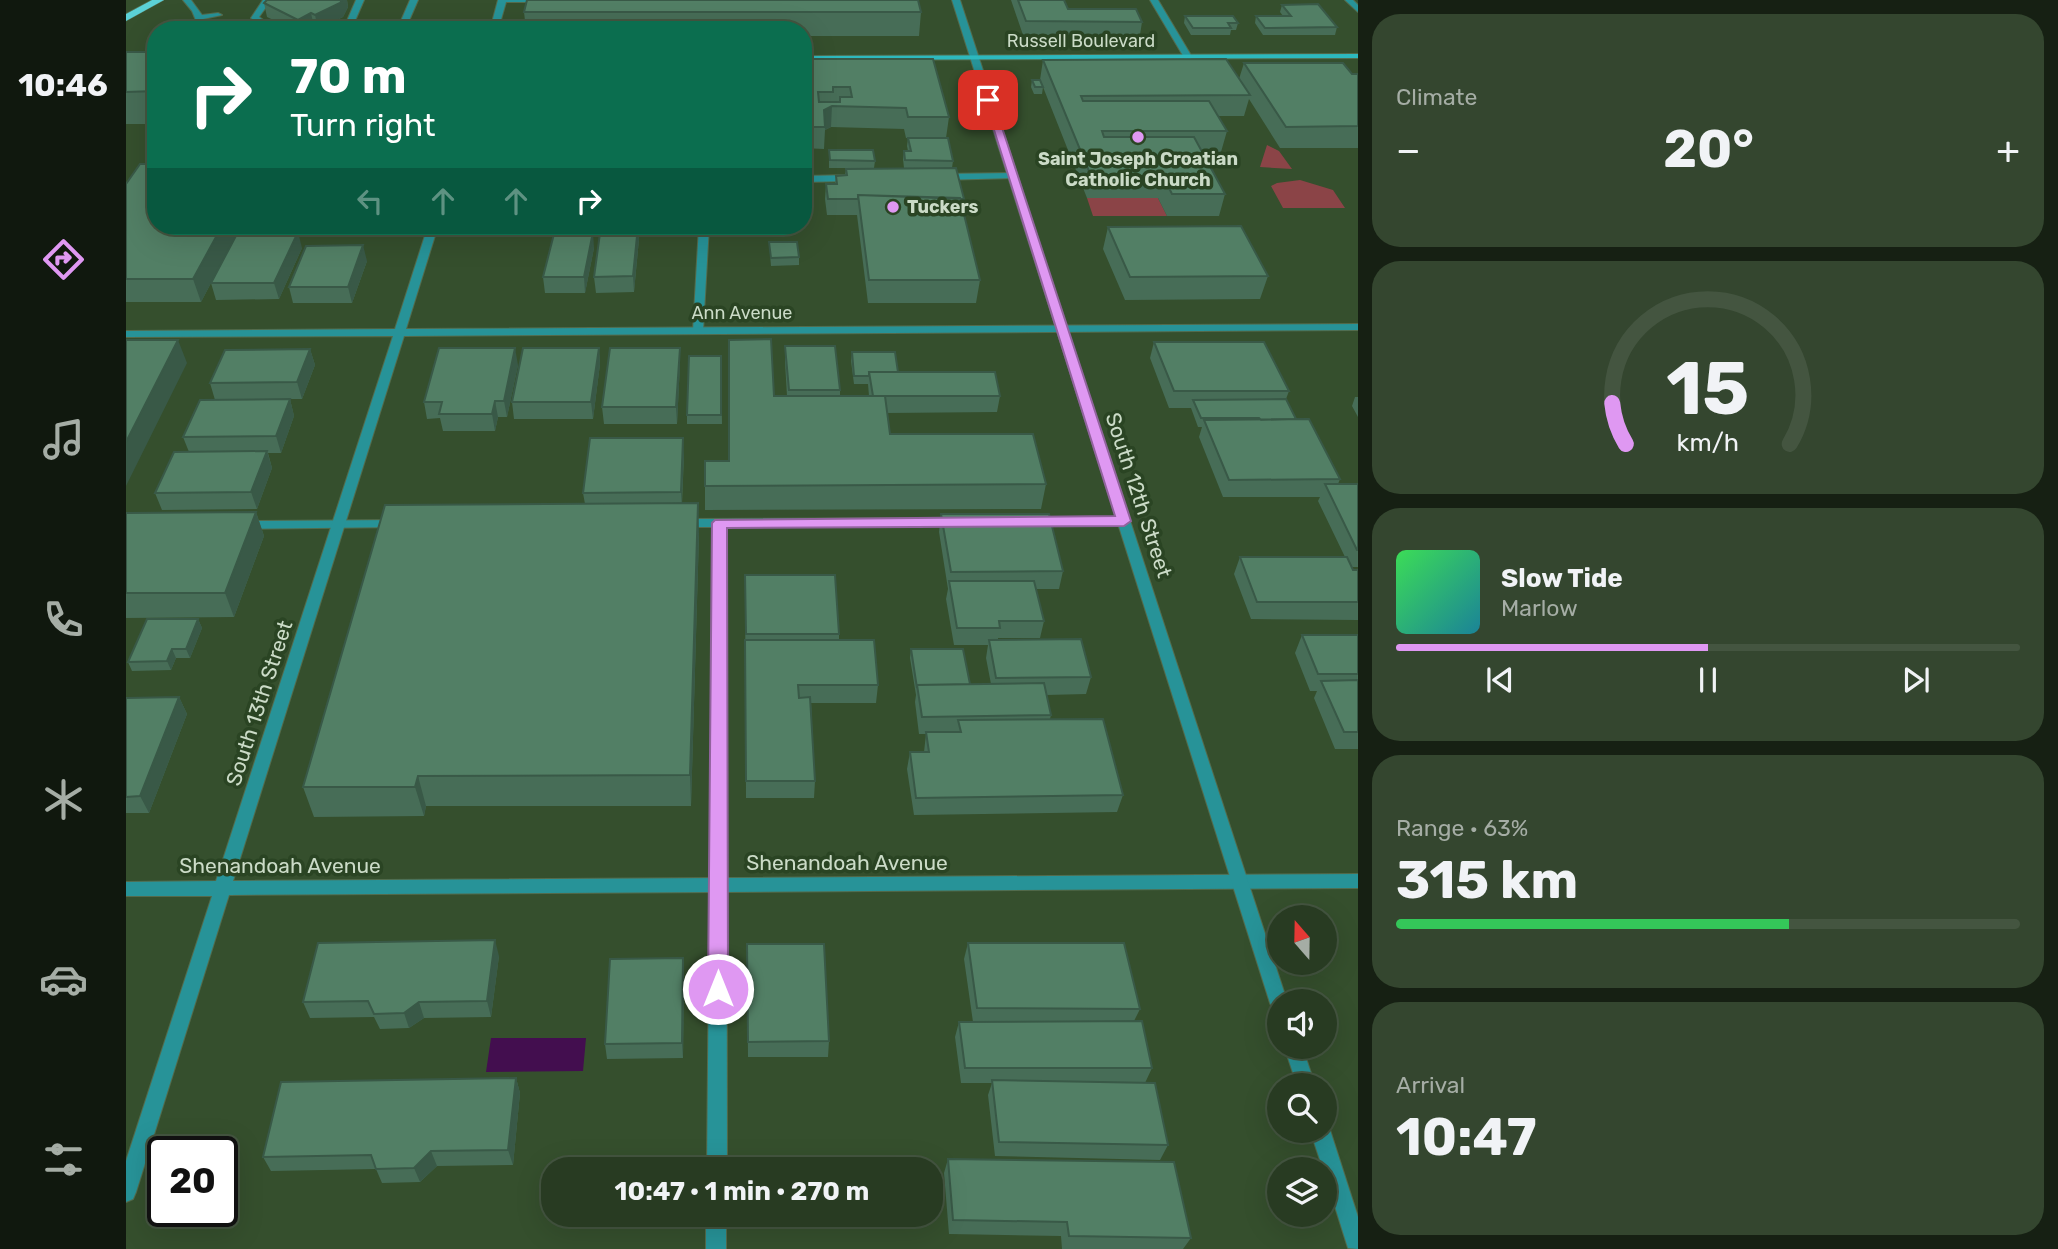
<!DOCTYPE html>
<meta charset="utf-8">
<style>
body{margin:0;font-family:Rubik,sans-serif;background:#34462f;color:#f1f3f6;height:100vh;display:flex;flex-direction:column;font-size:26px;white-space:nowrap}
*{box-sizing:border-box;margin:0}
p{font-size:23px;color:#a5ada5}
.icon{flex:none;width:38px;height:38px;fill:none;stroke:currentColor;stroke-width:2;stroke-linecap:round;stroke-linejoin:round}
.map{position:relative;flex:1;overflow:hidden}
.panel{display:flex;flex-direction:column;gap:14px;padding:14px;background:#162013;width:700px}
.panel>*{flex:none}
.hud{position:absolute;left:21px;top:21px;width:665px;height:214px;border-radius:28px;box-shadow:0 7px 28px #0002,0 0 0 2px #445540;background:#0b6e4f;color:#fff;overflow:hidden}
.needle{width:46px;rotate:340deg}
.controls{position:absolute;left:1141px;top:905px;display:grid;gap:14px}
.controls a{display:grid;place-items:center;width:70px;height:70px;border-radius:50%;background:#283b22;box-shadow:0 7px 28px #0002,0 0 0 2px #445540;font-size:35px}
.speed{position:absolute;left:21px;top:1136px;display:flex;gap:14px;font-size:35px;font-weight:700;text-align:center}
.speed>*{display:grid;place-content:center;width:91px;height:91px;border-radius:50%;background:#283b22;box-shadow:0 7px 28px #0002,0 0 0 2px #445540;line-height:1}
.speed .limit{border:4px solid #111;border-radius:10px;background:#fff;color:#111}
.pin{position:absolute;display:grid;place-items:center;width:60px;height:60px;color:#fff;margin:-30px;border-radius:14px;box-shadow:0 4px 10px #0006}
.me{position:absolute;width:77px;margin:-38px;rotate:0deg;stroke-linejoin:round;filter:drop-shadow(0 0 5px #0008)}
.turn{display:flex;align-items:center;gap:24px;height:147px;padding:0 28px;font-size:32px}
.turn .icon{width:91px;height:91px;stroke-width:2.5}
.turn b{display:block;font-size:49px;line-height:60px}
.lanes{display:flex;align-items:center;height:66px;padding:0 28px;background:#0003;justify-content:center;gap:35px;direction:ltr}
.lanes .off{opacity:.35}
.big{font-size:52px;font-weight:700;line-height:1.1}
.panel .tile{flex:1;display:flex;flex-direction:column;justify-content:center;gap:10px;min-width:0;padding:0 24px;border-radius:28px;background:#34462f}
.panel .dial{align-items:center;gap:0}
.dial svg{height:182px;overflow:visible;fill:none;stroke:#445540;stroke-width:7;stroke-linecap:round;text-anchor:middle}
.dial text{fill:#f1f3f6;stroke:none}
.song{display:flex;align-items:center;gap:21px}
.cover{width:84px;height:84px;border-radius:10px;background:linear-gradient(135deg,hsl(130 70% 55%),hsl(190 70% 35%))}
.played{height:7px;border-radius:4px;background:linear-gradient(90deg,#df98f2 50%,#445540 50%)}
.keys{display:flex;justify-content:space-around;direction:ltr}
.heat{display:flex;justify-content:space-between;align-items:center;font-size:38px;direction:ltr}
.charge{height:10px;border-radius:5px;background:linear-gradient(90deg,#34c759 63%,#445540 0)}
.trip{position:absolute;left:415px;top:1157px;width:402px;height:70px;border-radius:28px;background:#283b22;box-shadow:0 7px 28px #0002,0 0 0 2px #445540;font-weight:700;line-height:70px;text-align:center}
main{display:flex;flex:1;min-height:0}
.tabs{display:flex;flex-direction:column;width:126px;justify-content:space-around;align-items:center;background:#10180e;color:#a5ada5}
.tabs .icon{width:49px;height:49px}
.tabs .selected{color:#df98f2}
.tabs b{font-size:32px;color:#f1f3f6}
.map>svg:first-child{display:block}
.green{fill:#8b4447}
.water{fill:#430e4f}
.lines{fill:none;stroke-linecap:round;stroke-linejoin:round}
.service-casing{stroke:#536b4c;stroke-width:2}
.minor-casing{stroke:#536b4c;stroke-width:2}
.tertiary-casing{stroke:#536b4c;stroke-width:2}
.secondary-casing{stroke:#536b4c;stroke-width:2}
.primary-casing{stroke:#536b4c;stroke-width:1}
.service{fill:#279398;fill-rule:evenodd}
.minor{fill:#279398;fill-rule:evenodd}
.tertiary{fill:#279398;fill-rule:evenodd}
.secondary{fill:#2db9be;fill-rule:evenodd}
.primary{fill:#5bd1d6;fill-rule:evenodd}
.wall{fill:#476d57}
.shaded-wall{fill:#395947}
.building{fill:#527f65;stroke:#395947;stroke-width:2;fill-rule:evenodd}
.route{fill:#df98f2;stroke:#91639d;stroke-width:2}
.poi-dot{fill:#df98f2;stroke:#2a4423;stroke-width:2.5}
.labels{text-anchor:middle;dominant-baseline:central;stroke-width:7;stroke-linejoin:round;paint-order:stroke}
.far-street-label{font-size:18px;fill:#cbdbc7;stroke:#2a4423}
.far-poi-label{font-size:18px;font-weight:bold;fill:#cbdbc7;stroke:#2a4423}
.street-label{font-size:21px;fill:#cbdbc7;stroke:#2a4423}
</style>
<main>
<nav class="tabs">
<b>10:46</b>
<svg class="icon selected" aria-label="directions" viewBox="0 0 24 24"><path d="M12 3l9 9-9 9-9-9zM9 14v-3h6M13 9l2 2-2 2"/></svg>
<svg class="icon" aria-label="music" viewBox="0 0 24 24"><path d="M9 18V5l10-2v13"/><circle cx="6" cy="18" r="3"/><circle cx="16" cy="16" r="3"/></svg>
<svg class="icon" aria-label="phone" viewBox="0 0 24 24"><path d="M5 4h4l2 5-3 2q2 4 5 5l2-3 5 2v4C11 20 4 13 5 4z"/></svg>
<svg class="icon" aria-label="climate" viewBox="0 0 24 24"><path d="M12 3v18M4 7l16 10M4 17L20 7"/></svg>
<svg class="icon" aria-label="car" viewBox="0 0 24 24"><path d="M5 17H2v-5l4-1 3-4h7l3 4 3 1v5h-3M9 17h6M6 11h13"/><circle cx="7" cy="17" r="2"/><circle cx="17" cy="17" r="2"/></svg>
<svg class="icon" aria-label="filters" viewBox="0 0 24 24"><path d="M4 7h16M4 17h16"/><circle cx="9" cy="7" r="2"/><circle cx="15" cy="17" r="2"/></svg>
</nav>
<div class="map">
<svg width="1232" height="1249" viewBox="0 0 1232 1249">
<rect width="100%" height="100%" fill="#354f2d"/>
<path class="green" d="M1141,145l12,6 13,18 -32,-2z
M1174,180l33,10 12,18h-62l-12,-22 6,-3z
M961,198h71l9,18h-74z"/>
<path class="water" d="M365,1038h95l-3,33 -97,1z"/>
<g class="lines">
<defs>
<path id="service" d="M57,0h8l11,15 16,-2 4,2 -19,4 5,11h-8l-8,-19z
M137,0h8l-12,17 19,13h-10l-17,-12z
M230,0h8l-13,30h-8z
M284,0h8l-13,30h-8z
M1024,0h8l34,57 -1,2h-6z
M96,27l3,3h-11l1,-2z
M886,173l3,1v4l-75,2 -5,-3 5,-3z
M677,176l50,-1 5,3 -5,3 -50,1z
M573,226h10l-6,105 -5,3 -5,-3z
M908,517h90l6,4 -6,4 -95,-1 -1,-3z
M832,518l6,4 -1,3 -237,2 1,642h-20l6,-642h-32l-6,-4 6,-4z
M272,520l5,1 1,3 -1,3 -160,2 -6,-4 6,-4z
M580,1214h20v35h-20z"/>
<path id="minor" d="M372,0h60l-4,2h-48l-8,28h-8z
M1219,0h8l5,5v7z
M302,226h10l-32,103 952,-5v6l-954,6 -171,545 1125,-7v14l-1129,7 -93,297 -3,7 -7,3v-41l86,-265h-86v-14l90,-1 177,-545 -267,1v-6l269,-2z"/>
<path id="tertiary" d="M826,0h8l327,1001h-8v10l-6,-2 -3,-6z
M1158,1046h18l13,39h-18z
M1199,1122l5,8 28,87v32l-10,-1 -23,-73v-6h-2l-13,-39h15z"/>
<path id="secondary" d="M1232,54v4l-555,2v-4z"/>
<path id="primary" d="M26,0h12l-38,21v-7z"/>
</defs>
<use href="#service" class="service-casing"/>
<use href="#minor" class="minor-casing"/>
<use href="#tertiary" class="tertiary-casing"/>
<use href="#secondary" class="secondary-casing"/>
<use href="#primary" class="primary-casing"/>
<use href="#service" class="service"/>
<use href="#minor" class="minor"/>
<use href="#tertiary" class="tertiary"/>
<use href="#secondary" class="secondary"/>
<use href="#primary" class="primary"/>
</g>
<path class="wall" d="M141,0h80l1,7 -5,10 -25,12 -4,-2 -6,3h-14l-27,-13 -3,-14z
M885,0h53l4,9 74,13 -2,13h-117z
M1156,5l55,22 -2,8h-72l-8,-12 1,-7h27l-3,-4z
M398,12h397l-2,24h-116v-6h-277z
M1059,16l53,7 -2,7h-5l-1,5h-39l-7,-12z
M0,52h30v72h-30z
M677,59l146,58 -3,21h-40l-2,-9 -73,-2 -6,3 -1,19 -21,-1z
M917,60l196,19 5,-16 114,11v74h-78l-31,-49 -5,17h-26l9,15 -6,21h-18l22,42 -6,22h-52l-9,-18h-71l-44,-111 -1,7h-8l-3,-7 1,-7h8z
M782,138l45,23 -1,7 12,31 -1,10 17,71 -4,23h-108l-11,-88h-30l-2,-16 1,-15h9l1,-8 9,-1 1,-6 58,-1 -1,-9 1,-8h4l-1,-5z
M703,150l46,11 -1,7h-45z
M0,184l30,42h85l-40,76h-75z
M512,226l1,13 -5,53 -38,1 -2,-16z
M609,226h58v2h-28v7l-30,-1z
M982,227l160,49 -8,23 -135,1 -22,-51z
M459,232l9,16 -9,45h-40l-2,-16z
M643,242l30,15v8l-28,1z
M176,248l-23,51 -63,1 -5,-17z
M241,261l-15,42h-59l-4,-16z
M1028,342l135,49 -3,8 10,20 44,60 -2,5h20v83h-7l2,3h5v50l-107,-1 -17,-45 6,-17h105l-27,-56 2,-4h-97l-24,-60 3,-10h-4l-7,-19h-22l-19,-50z
M659,346l55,44v6h29l-1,-12h-14l-3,-23 1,-9 46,20 102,24 -3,16 -110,1 3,21 156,50 -5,25 -336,1v-24l24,-25 45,-65h13l-2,-34z
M473,348l1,16 -7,55h-79l-2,-17z
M554,348v16l-3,60h-73l-2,-17z
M184,349l5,16 -13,34h-12l4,17 -13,37h-13l4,15 -15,41 -95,1 -7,-17 34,-41 -6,-15 32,-37 -5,-17z
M595,356l1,68h-35v-9z
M392,365l-11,52h-9l-3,14h-52l-3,-13 -13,1 -3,-17z
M1229,397h3v20l-6,-11z
M558,455l-2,49 17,30 -8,272h-265l-2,10 -110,1 -11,-30 282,-283 -2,-11z
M130,512l8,24 -30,81 -108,1v-105z
M815,514l122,57 -4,18h-23l8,32 -4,17h-42v2l93,37 -5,17 -40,1 5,20 -1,4 73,76 -6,17 -203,3 -7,-46 3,-17h14l2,-18h-7l-4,-32 1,-7 -6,-37 1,-9 59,35h21l-5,-26 2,-13h-34l-8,-46 2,-10 -9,-57z
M619,575l94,59v6l39,45 -2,18h-65l4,78 -1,17h-68z
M72,619l4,9 -12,30h-14l-5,12 -39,1 -4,-9z
M1176,635h56v114h-23l-21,-51 3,-7h-7l-15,-38z
M53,697l8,17 -38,99h-23v-115z
M842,943l172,66 -6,12 18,47 -7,15 23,62 -8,15 -165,-4 -7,-61 4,-12h-31l-6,-46 4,-15h14l-9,-63z
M621,944l82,97 -1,16h-80z
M373,956l-8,61 -67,1 -15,10 -29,1 -6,-12 -64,1 -7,-16z
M557,958l1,16 -1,84 -76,1 -2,-15z
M390,1078l4,15 -7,72 -76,1 -17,16 -38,1 -6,-14 -105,2 -8,-14z
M822,1159l243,79 -8,11h-121l-1,-13 -112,-2 -5,-61z"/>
<path class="shaded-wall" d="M216,0h5l1,7 -5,10 -25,12 -3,-14z
M185,13l3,14 -6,3h-8l-2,-10z
M706,106l-1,21 -6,3 -1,-20z
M96,226h19l-40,76 -8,-23z
M456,226h3v8l-4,-2z
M512,226l1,13 -5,53 -1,-16z
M172,232l4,16 -23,51 -5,-16z
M467,232l1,16 -9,45 -1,-16z
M237,245l4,16 -15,42 -4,-16z
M52,340l9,23 -61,123v-44z
M389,348l3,17 -11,52 -3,-16z
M473,348l1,16 -7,55 -2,-17z
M554,348v16l-3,60 -1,-17z
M184,349l5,16 -13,34 -5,-17z
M164,399l4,17 -13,37 -5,-17z
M369,401l3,16 -3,14 -3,-17z
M557,438l1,17 -3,54v-17z
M141,451l5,17 -15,41 -6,-17z
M572,503l1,31 -8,272 -1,-31z
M130,512l8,24 -30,81 -9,-24z
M72,619l4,9 -12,30 -4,-9z
M46,649l4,9 -5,12 -4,-9z
M53,697l8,17 -38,99 -9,-17z
M292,776l8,30 -2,10 -9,-29z
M369,940l4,16 -8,61 -4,-16z
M557,958l1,16 -1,84 -1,-15z
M293,1002l5,16 -15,10 -5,-15z
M390,1078l4,15 -7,72 -5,-15z
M305,1151l6,15 -17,16 -6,-14z"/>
<path class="building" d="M141,0h75l-2,3 -25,12 -4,-2 -13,7 -34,-17z
M401,0h391l3,12h-397z
M892,0h46l4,9h68l6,13 -116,-1z
M1192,4l19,23 -72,1 -9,-12h35l-9,-11z
M1059,16h48l5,7h-10l3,5h-38z
M0,52h30v39l-30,1z
M677,59h130l16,58h-41l-2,-9 -74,-2 -8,4 1,17h-22v-25l2,-2v-8h-2zM707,87h17l2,10h-12v5h-21l-1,-10h15z
M1100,59l24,36 -169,1 2,5h126l18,30h-125l2,6h90l31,57h-53l-9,-18h-72l-48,-116z
M1118,63h99l9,11h6v52l-72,1z
M906,80h8l3,7h-8z
M782,138h40l5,23 -48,-1 -1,-9h7z
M703,150h44l2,11 -45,-1z
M14,164h16v62h66l-29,53h-67v-95z
M830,168l8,31 -106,-4v4h-30l-2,-15h11l-1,-8 11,-1 -1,-6z
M732,195l102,3 20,82h-111z
M430,226h26l-1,6h12l-9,45h-41z
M475,226h37l-5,50 -39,1z
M1115,226l27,50 -138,1 -22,-50z
M112,232h60l-24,51h-63z
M643,242h28l2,15 -28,1z
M237,245l-15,42h-59l17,-41z
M645,339l3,57h111l5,38h143l13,50 -341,2v-25h24v-121z
M0,340h52l-52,102z
M1028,342h110l25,49h-115z
M659,346h50l5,44h-51z
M313,348h76l-11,53h-9l-3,13h-53l3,-12h-18z
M397,348h76l-8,54h-79z
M484,348h70l-4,59h-74z
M184,349l-13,33 -87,1 15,-33z
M726,352h43l3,20h-29v4h-15z
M563,356h32v59h-34z
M743,372h126l5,24h-127z
M164,399l-14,37 -93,1 17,-37z
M1160,399l10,20 -35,1 -2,-2h-58l-8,-18z
M1183,419l31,60 -111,1 -25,-60z
M464,438h93l-2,54 -98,1z
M141,451l-16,41 -96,1 19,-41z
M1199,484h33v66h-1z
M572,503l-8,272 -272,1 -3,11h-112l82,-282z
M130,512l-31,81h-99v-80z
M815,514h108l14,57 -112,1z
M1114,557h107l6,13h5v32h-101z
M619,575h90l4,59h-93z
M823,581h85l10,40h-45l1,7h-43z
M21,619h51l-12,30h-14l-5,12 -39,1z
M1176,635h56v39h-40z
M955,639l10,38 -95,1 -7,-38z
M619,640h129l4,45h-80l1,13 11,-1 5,84h-69z
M785,649h52l7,35 -53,1v3z
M1232,680v52h-14l-23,-51z
M918,683l7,32 -129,2 -5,-32z
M53,697l-39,99 -14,1v-99z
M977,719l20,76 -207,3 -6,-46h19l-3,-20h35l-3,-12z
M369,940l-8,61 -68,1 -15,11 -30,1 -6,-13 -65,1 15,-59z
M842,943h156l16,66 -163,-1z
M621,944h77l5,97 -81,1z
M557,958l-1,85 -77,1 5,-85z
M1016,1021l10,47h-187l-6,-46z
M390,1078l-8,72 -77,1 -17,17 -38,1 -5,-14 -108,2 18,-75z
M866,1080l163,3 13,62 -169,-3z
M822,1159l226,3 17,76 -122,-2 -2,-14 -114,-2z"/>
<path class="route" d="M858,98l9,2 138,421 -7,5 -397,2 1,461 -3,6 -7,3 -7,-3 -3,-6 4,-466 3,-3 400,-4z"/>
<g class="poi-dot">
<circle cx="1012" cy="137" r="7"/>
<circle cx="767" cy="207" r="7"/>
</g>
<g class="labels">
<g class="far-street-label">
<text x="955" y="41">Russell Boulevard</text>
<text x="616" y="313">Ann Avenue</text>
</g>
<g class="far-poi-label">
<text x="1012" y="159">Saint Joseph Croatian<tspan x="1012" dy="21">Catholic Church</tspan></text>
<text x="781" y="207" text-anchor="start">Tuckers</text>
</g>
<g class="street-label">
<text transform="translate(1013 495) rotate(72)">South 12th Street</text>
<text transform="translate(133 703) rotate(-72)">South 13th Street</text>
<text x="721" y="862">Shenandoah Avenue</text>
<text x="154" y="865">Shenandoah Avenue</text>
</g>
</g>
</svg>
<div class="controls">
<a><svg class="needle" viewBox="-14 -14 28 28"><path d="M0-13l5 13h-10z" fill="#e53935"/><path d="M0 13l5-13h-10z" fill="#a5ada5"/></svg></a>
<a><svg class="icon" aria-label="sound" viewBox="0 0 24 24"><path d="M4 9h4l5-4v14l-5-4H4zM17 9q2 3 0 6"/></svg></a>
<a><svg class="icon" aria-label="search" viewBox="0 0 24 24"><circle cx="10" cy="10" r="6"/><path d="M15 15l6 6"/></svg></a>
<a><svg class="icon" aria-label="layers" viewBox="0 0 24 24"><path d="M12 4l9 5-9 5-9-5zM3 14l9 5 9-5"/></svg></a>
</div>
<div class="speed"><div class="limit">20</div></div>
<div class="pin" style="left:862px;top:100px;background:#d93025"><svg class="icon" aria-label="arrive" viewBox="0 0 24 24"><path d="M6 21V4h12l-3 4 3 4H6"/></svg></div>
<svg class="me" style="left:592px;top:989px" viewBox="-20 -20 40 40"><circle r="17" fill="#df98f2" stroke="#fff" stroke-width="3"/><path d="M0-11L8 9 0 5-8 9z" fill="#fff"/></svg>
<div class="trip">10:47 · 1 min · 270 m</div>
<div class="hud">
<div class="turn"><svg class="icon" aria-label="right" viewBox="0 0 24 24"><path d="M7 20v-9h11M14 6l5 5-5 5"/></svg><div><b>70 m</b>Turn right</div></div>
<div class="lanes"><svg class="icon off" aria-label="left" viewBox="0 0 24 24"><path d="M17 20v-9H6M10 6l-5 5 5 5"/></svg><svg class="icon off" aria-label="ahead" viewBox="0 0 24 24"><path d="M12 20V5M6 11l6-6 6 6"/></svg><svg class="icon off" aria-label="ahead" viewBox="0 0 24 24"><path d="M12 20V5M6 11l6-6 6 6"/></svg><svg class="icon" aria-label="right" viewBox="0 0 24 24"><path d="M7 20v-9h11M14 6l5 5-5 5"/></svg></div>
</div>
</div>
<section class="panel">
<div class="tile"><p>Climate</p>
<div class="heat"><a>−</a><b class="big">20°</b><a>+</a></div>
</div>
<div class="tile dial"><svg viewBox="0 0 100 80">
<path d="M14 69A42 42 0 1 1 86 69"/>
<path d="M14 69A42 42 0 0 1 8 51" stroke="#df98f2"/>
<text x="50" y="56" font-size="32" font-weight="700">15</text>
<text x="50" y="72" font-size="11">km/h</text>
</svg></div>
<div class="tile">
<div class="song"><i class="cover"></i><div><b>Slow Tide</b><p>Marlow</p></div></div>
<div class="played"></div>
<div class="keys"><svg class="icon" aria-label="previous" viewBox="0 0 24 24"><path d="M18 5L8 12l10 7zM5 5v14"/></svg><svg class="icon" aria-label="pause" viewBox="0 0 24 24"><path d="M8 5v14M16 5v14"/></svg><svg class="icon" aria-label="next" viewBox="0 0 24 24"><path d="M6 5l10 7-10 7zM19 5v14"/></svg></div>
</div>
<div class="tile"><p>Range · 63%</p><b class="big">315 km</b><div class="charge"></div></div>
<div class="tile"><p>Arrival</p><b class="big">10:47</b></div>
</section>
</main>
